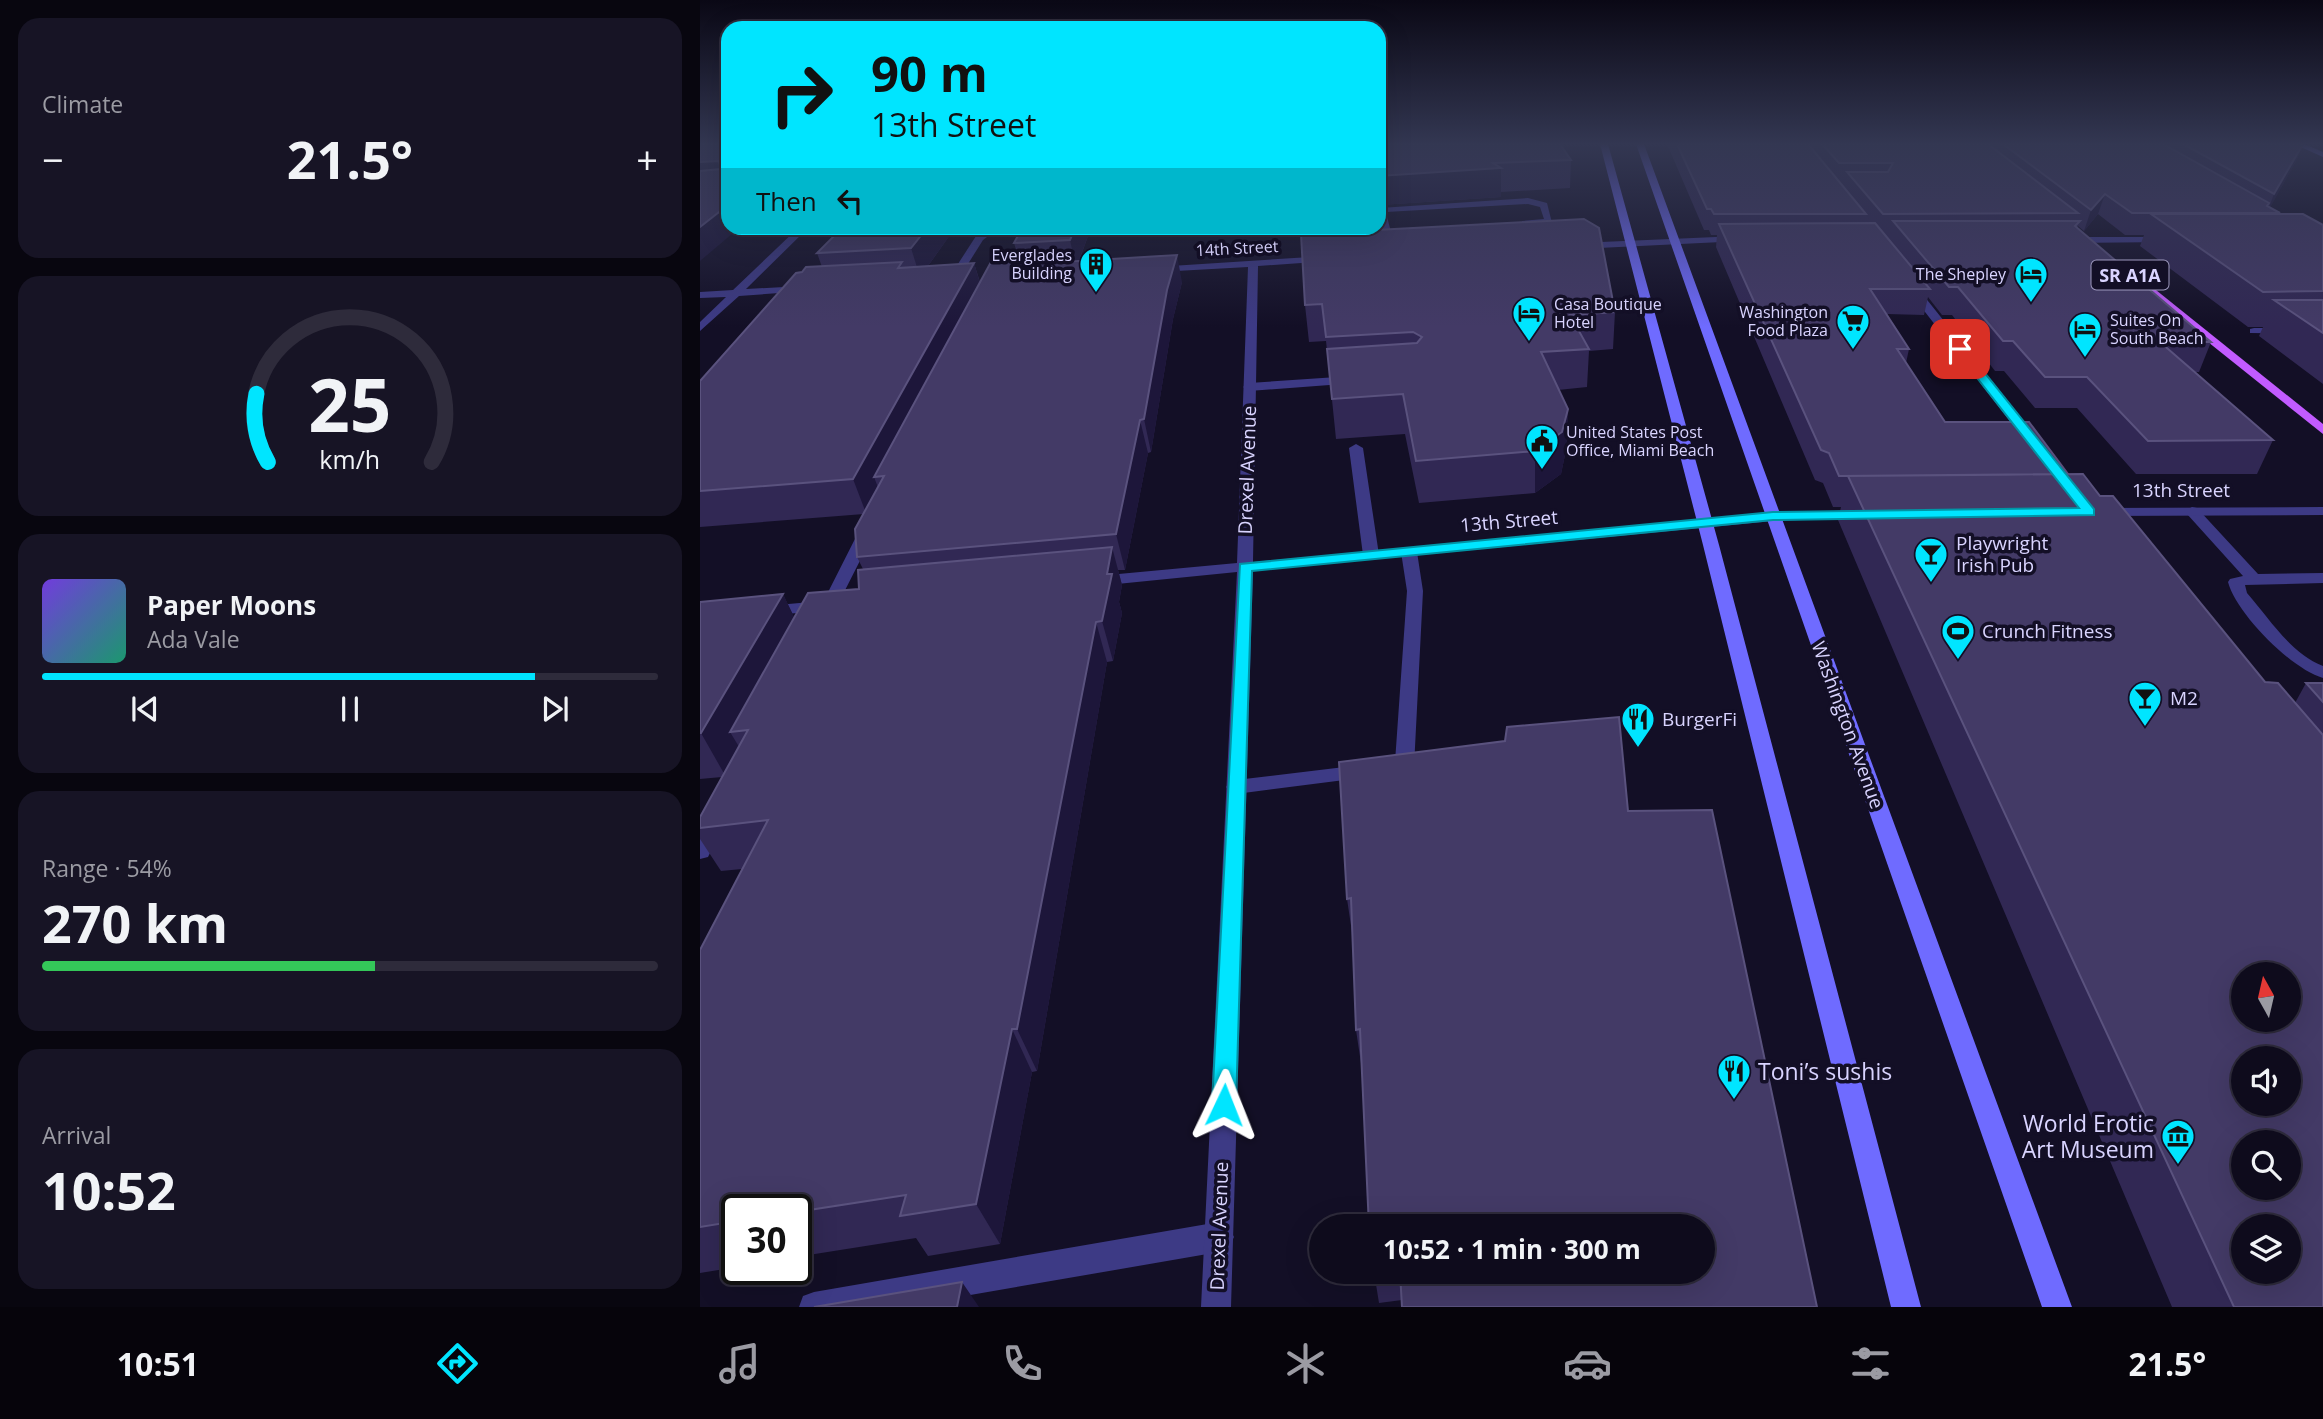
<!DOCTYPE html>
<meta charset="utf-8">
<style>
body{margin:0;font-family:"Open Sans",sans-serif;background:#171425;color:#f1f3f6;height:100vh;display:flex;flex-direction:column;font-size:26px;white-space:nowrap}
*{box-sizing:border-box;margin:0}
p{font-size:23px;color:#9b9ba3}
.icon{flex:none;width:38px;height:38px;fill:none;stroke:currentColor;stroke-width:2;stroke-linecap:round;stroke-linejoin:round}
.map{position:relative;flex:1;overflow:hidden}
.drawer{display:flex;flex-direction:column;gap:18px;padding:18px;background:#08060f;width:700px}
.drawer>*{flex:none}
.guide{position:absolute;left:21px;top:21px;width:665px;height:214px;border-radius:21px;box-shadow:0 7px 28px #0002,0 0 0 2px #2e2b3b;background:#00e5ff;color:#111;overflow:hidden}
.needle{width:46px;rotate:352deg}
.controls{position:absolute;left:1531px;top:962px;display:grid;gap:14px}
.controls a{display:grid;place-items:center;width:70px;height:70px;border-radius:50%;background:#0e0b1c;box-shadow:0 7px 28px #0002,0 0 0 2px #2e2b3b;font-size:35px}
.speed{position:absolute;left:21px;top:1194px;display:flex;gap:14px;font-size:35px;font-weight:700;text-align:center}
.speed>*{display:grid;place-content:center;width:91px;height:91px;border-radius:50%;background:#0e0b1c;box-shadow:0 7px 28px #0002,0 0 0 2px #2e2b3b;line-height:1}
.speed .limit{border:4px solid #111;border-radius:10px;background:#fff;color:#111}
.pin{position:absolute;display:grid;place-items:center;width:60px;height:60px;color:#fff;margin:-30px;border-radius:14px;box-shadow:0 4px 10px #0006}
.me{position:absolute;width:77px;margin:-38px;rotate:2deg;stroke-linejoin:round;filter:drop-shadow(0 0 5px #0008)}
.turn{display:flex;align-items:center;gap:24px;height:147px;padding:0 35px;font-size:32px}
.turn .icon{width:91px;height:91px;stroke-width:2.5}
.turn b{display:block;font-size:49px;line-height:60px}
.then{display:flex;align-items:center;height:66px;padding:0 35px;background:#0003;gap:14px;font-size:26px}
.big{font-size:52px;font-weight:700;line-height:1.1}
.drawer .card{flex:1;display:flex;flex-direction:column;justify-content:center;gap:10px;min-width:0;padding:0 24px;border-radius:21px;background:#171425}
.drawer .dial{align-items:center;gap:0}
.dial svg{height:182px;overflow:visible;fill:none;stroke:#2e2b3b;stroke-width:7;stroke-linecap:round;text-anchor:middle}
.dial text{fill:#f1f3f6;stroke:none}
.song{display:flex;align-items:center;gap:21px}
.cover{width:84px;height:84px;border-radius:10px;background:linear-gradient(135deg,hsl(260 70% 55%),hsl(160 70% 35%))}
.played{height:7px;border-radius:4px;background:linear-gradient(90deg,#00e5ff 80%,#2e2b3b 80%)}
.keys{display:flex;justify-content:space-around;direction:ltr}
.heat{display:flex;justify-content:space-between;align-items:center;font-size:38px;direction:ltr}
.charge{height:10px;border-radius:5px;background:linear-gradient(90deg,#34c759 54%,#2e2b3b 0)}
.trip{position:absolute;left:609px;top:1214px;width:406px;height:70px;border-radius:35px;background:#0e0b1c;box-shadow:0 7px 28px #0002,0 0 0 2px #2e2b3b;font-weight:700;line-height:70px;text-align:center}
.tabs{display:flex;height:112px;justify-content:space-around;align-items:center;background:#06040b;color:#9b9ba3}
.tabs .icon{width:49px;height:49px}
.tabs .active{color:#00e5ff}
.tabs b{font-size:32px;color:#f1f3f6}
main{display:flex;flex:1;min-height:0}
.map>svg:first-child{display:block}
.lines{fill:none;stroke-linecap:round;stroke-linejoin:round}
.lane{fill:#3d3a85;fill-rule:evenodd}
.street{fill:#3d3a85;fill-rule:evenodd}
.secondary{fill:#6f6bff;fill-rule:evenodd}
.primary{fill:#c25bff;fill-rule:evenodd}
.wall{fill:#312854}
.shaded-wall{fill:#1d163a}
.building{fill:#433a66;stroke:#5a527e;stroke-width:2;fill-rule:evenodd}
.route{fill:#00e5ff;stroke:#0095a6;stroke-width:2}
.labels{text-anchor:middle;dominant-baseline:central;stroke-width:7;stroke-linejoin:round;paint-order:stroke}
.far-street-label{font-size:16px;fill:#d9d4ff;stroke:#130f26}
.far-poi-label{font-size:16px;fill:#d9d4ff;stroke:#130f26;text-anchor:end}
.shield{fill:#130f26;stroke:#9e99be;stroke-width:2}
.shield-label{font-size:18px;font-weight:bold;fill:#d9d4ff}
.street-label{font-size:19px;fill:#d9d4ff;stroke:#130f26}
.poi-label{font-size:19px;fill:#d9d4ff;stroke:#130f26;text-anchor:start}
.near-poi-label{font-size:23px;fill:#d9d4ff;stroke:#130f26;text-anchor:start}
</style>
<main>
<section class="drawer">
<div class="card"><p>Climate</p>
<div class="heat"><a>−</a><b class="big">21.5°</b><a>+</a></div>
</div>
<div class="card dial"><svg viewBox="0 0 100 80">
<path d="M14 69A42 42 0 1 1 86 69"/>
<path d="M14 69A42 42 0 0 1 9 39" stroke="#00e5ff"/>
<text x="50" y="56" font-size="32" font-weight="700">25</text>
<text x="50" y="72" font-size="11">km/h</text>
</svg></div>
<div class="card">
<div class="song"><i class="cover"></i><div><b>Paper Moons</b><p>Ada Vale</p></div></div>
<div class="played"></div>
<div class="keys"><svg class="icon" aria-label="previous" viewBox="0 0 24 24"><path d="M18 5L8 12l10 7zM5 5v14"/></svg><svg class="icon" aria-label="pause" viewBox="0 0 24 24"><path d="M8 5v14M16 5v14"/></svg><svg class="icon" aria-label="next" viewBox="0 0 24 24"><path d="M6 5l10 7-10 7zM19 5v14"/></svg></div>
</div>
<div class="card"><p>Range · 54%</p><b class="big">270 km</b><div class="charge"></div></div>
<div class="card"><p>Arrival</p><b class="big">10:52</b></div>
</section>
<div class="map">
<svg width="1623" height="1307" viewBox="0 0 1623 1307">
<rect width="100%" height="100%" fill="#130f26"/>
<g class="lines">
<path class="lane" d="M828,198l19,5 5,20 -30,2v-4l22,-2 -4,-12 -12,-3 -142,8 10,41 -5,3 -5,-3 -7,-30 1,-15z
M289,228h10l-16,12 -27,43h-8l-1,-2 29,-45z
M1208,286h8l120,150v6h-10l-118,-152z
M1554,328h69v6l-73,-1v-4z
M652,376l4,1v6l-107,8 -6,-4 6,-4z
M656,444l7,4 16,107 -8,5 -8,-5 -14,-107z
M1492,507l5,1 61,66 65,-1v10l-78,2 2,8c22,25 44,61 76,73v12c-32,-9 -87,-65 -95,-96l2,-3 13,-3 -56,-62 -2,-3z
M167,526l8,5 -41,81 -8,5 -6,-1 -2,-4 41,-81z
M709,547l8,5 6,39 -9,176 -3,5 -15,3 -7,-2 -3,-5 9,-6 12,-171 -6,-39z
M661,765l7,2 3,5 -3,5 -132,17 -7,-2 -3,-5 3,-5 7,-2z
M15,815l7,3 3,5 -17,34 -8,2v-28l8,-13z
M519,1222l10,5 5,10 -5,10 -10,5 -318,55h-102l4,-11 11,-4z"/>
<path class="street" d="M98,228h10l-62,61 56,-3 5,3 -1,2 -67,5 -39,35v-9l26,-25 -26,1v-6l33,-2z
M1039,236l5,3 -2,2 -164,8 -5,-3 5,-3z
M1466,237l3,1v4l-101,1 -5,-3 5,-3z
M626,256l5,3 -2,2 -71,5 -5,296 520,-49 91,-3 7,4 -7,4 -91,3 -520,50 -22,736h-30l36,-735 -140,14 -8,-5 8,-5 140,-13 11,-296 -90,5 -3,-1v-4z
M1623,507v8l-221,1 -7,-4 7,-4z
M122,601l6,1 2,4 -2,4 -62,6 -8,-5 8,-5z"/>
<path class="secondary" d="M900,144h8l111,401 202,762h-30l-188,-762z
M936,144h8l428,1163h-30z
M1594,144h10l19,8v5z"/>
<path class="primary" d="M1438,282h8l177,142v10l-185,-148z"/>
</g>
<path class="wall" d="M679,144l192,16 -1,28 -69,4v5l-121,8z
M967,144h636l-7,17 -26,46 10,6v1l43,11v159l-64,-48 4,-9h-15l-108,-81 4,-11h-19l-27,-21 -14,17 -6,-5 -1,2 134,114 -12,30h-5l79,68 -16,34h-121l-59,-66h-42l-31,-37h-9l-43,-56h-10l-14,-18 -4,18 -37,-1 22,35 -3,14 39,59 123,52 32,22 165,186 30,21 11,-20h17v624h-151l-334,-787 3,-13h-8l-10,-24 -8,-3 -99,-233 1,-12h-6l-2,-5h-5z
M679,212l3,18 233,82 -2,37 -24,2 -2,36 -29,3 10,19 -2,41 -5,24 -26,19 -116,10 -14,-69 -69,5 -10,-98 -17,1 -4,-37 -4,-77h78z
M142,228h113l-27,38 46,-3 6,19 27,-21 11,-5 -4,-13 77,-15 -12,33 103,21 -9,37 -22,133 -3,1 -23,117h-7l4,15 -3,17 3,11 -9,48 -6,1 -70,409 -5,1 -32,172 -72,12 -12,-18 -120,19v-48h-59v58l-37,6v-323l42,-81 -21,2 -21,-32v-22l22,-40 -22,2v-177l83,-8 11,24 65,-29 4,-20 -6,-12 7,-43 -164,13v-146l102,-109 20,-5 -5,-14z
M919,717l9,94 84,-1 105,497h-415v-7l-23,3 -5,-31h329v-45h-334l-7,-157 -6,-40 -3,-91 -6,-40 -8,-137 166,-21 2,-14z"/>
<path class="shaded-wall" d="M1603,144l-7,17 -30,54 8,-21z
M19,161l9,21 -28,2v-22z
M801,168v29l-121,8 -1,5v-34z
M1405,194l-7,20 -14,17 7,-21z
M28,205v23h11l-39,33v-34z
M227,228h28l-35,49 -9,-29z
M375,228h16l-15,40 -6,-28z
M365,253l7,27 -10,-18z
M477,255l5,27 -9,37 -22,133 -7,-33 23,-129z
M274,263l8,27 -98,186 -10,1 5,13 -13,23 -13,-34z
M868,409l-2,41 -5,24 -26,19v-42z
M440,420l8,33 -23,117 -9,-36z
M412,547l10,38 -3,17 3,11 -9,48 -11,-40 5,-47z
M83,594l20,41 -55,95 -18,2 11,18 -15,27 -25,-44z
M396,622l11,40 -70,409 -20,-42z
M312,1029l20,43 -32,172 -24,-40z
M262,1282l17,25h-22z"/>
<path class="building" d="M0,144h28v61l-28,22v-56l21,-2 -2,-8 -19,1z
M679,144h181l11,16 -78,3 8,5 -122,8z
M977,144h131l58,70h-152l-3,-5h-4z
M1122,144h166l90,69 -195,1 -36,-42h41l5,-9h-54z
M1303,144h160l106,59 -2,3 13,7h-148l-27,-19 -14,16z
M1483,144h120l-29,50z
M1451,214h152l20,11v66l-60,1z
M884,219l15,9 16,84 -45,3 19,34 -48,3 27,57 -6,23 -27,19 -119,10 -13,-67 -71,5 -5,-50 90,-6 5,-6 -9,-5 -87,5 -4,-33 -17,1 -4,-71z
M1193,221h187l-5,5 136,116h-51l113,98 -125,1 -61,-64h-42l-32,-36h-10l-45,-54h-9z
M1175,223l55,66h-60l39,60h-12l48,73h84l39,52 -229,2 -10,-23 -8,-3 -102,-226z
M142,228h85l-16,20 -94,5z
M322,228h53l-5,12 -56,3z
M365,253l-3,9 115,-7 -10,35 -23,129 -4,1 -24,114 -259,23 -2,-28 29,-53 -10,1 117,-215 16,-1 2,-5z
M202,262l-4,6 76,-5 -121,216 -153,12v-110l96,-108 6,-1 4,-5z
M1574,300h49v33z
M1383,474l17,22h13l152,186 13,1 45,52v572h-89l-386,-831zM1544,975h45v45h-45zM1544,1059h45v45h-45zM1544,1143h45v45h-45zM1544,1227h45v45h-45z
M412,547l-5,27h5l-10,47 -6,1 -79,407h-5l-36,175 -76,12 6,-21 -110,17v-3h-59v12l-37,6v-277l68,-130 -68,8v-11l48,-87 -18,2 78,-139 51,-4 -1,-19z
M83,594l-82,139h-1v-131z
M1606,683h17v19z
M919,717l9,94 84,-1 105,497h-415l-2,-35h303v-45h-334l-9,-198 -4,1 -5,-132 -4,1 -8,-137 166,-21 2,-14z
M262,1282l-5,25h-143z"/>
<linearGradient id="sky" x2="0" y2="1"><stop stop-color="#0a0815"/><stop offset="0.44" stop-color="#333752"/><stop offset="1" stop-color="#333752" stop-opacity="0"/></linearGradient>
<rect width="1623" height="327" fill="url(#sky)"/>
<path class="route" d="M1260,346l4,1 130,162v6l-321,5 -521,51 -16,534 -3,8 -9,3 -8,-3 -4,-8 28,-541 533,-52 306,-4 -123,-157v-4z"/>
<defs>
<symbol id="building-pin" viewBox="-11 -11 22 30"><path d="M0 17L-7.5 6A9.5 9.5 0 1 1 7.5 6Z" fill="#00e5ff" stroke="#130f26"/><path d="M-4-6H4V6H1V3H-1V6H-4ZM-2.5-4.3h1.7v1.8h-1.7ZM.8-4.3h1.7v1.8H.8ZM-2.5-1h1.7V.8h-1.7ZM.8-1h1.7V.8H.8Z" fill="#111"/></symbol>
<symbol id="hotel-pin" viewBox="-11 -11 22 30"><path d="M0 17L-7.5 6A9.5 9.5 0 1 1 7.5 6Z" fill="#00e5ff" stroke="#130f26"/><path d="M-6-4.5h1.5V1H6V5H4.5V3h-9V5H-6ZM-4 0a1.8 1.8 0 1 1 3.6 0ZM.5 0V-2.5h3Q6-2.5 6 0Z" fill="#111"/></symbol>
<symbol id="supermarket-pin" viewBox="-11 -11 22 30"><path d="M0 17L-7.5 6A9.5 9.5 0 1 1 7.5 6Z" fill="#00e5ff" stroke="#130f26"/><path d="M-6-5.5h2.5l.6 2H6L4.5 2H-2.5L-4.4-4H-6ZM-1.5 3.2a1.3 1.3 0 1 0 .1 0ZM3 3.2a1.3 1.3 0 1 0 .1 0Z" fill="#111"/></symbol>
<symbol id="civic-pin" viewBox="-11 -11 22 30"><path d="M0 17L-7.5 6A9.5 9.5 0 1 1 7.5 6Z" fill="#00e5ff" stroke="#130f26"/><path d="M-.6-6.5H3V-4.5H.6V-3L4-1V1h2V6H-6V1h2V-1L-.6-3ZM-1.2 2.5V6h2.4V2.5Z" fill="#111"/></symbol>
<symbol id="bar-pin" viewBox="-11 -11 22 30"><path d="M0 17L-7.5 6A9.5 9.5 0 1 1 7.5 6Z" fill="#00e5ff" stroke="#130f26"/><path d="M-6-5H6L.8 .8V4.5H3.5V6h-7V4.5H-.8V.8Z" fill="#111"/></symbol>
<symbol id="stadium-pin" viewBox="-11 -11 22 30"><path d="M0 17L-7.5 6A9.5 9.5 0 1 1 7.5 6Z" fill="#00e5ff" stroke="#130f26"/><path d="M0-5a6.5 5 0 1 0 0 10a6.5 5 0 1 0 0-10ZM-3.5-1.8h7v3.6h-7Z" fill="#111"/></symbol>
<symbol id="restaurant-pin" viewBox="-11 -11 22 30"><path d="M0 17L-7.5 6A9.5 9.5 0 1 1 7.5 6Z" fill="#00e5ff" stroke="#130f26"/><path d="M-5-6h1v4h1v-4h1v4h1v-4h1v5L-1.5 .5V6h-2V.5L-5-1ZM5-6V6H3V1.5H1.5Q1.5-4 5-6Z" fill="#111"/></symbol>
<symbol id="museum-pin" viewBox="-11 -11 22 30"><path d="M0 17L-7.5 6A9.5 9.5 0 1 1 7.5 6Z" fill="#00e5ff" stroke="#130f26"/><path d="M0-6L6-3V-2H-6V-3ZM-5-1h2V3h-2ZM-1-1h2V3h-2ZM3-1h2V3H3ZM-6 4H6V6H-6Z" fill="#111"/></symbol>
</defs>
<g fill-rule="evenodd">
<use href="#building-pin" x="377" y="245" width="38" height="52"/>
<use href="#hotel-pin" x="1312" y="255" width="38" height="52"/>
<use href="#hotel-pin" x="810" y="294" width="38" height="52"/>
<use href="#supermarket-pin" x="1134" y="302" width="38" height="52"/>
<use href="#hotel-pin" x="1366" y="310" width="38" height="52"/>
<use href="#civic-pin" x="823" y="422" width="38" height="52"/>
<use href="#bar-pin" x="1212" y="535" width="38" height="52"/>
<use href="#stadium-pin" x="1239" y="612" width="38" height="52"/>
<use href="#bar-pin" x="1426" y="679" width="38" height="52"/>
<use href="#restaurant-pin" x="919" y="700" width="38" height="52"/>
<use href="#restaurant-pin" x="1015" y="1052" width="38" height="52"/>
<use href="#museum-pin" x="1459" y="1117" width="38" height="52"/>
</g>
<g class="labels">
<g class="far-street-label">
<text transform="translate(537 248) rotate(-3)">14th Street</text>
</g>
<g class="far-poi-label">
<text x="372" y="255">Everglades<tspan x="372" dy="18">Building</tspan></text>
<text x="1306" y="274">The Shepley</text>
<text x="854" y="304" text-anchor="start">Casa Boutique<tspan x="854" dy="18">Hotel</tspan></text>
<text x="1128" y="312">Washington<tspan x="1128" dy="18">Food Plaza</tspan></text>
<text x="1410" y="320" text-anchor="start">Suites On<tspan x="1410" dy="18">South Beach</tspan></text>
<text x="866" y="432" text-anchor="start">United States Post<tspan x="866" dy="18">Office, Miami Beach</tspan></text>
</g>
<rect class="shield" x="1391.5" y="260.5" width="77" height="29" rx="5"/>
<g class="shield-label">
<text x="1430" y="275">SR A1A</text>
</g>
<g class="street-label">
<text transform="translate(547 470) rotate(-88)">Drexel Avenue</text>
<text x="1481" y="490">13th Street</text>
<text transform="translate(809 521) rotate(-5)">13th Street</text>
<text transform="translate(1148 725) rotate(70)">Washington Avenue</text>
<text transform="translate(519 1226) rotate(-88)">Drexel Avenue</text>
</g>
<g class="poi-label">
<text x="1256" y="543">Playwright<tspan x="1256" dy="22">Irish Pub</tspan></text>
<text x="1282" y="631">Crunch Fitness</text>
<text x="1470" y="698">M2</text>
<text x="962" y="719">BurgerFi</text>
</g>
<g class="near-poi-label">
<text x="1058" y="1071">Toni’s sushis</text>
<text x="1454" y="1123" text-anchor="end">World Erotic<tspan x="1454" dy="26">Art Museum</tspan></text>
</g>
</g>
</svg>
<div class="controls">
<a><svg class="needle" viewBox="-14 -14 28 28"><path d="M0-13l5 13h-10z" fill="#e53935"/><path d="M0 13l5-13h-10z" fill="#9b9ba3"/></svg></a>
<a><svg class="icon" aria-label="sound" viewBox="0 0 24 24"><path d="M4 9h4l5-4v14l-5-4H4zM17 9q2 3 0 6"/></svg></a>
<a><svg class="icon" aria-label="search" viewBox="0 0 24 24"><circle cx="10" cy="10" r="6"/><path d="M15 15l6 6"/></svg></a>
<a><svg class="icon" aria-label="layers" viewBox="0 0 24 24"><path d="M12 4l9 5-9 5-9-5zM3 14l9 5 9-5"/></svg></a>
</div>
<div class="speed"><div class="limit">30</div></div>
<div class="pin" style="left:1260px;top:349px;background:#d93025"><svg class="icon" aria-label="arrive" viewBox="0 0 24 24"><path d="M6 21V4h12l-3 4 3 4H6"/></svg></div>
<svg class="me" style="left:524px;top:1105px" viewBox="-20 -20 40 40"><path d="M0-17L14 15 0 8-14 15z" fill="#00e5ff" stroke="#fff" stroke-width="4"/></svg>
<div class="trip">10:52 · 1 min · 300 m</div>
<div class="guide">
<div class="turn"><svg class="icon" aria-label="right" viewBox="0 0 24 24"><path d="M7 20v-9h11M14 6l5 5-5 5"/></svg><div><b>90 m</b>13th Street</div></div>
<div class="then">Then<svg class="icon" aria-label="left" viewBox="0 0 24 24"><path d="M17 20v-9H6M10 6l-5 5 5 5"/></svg></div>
</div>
</div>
</main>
<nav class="tabs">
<b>10:51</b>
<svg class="icon active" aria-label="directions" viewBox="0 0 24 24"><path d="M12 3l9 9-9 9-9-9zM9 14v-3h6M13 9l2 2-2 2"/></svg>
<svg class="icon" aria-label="music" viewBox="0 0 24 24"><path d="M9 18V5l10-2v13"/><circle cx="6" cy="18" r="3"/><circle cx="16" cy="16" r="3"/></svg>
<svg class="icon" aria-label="phone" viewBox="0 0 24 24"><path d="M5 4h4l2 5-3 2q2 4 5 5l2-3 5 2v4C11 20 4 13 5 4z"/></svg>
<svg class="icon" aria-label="climate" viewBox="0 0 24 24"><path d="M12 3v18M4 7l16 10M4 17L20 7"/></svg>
<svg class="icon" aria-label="car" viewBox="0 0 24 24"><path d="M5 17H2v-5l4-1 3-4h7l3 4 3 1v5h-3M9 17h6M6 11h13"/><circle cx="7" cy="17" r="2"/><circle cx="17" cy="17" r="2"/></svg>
<svg class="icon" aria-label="filters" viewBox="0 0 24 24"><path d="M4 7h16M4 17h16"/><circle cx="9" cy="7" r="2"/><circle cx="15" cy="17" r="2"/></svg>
<b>21.5°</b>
</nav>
